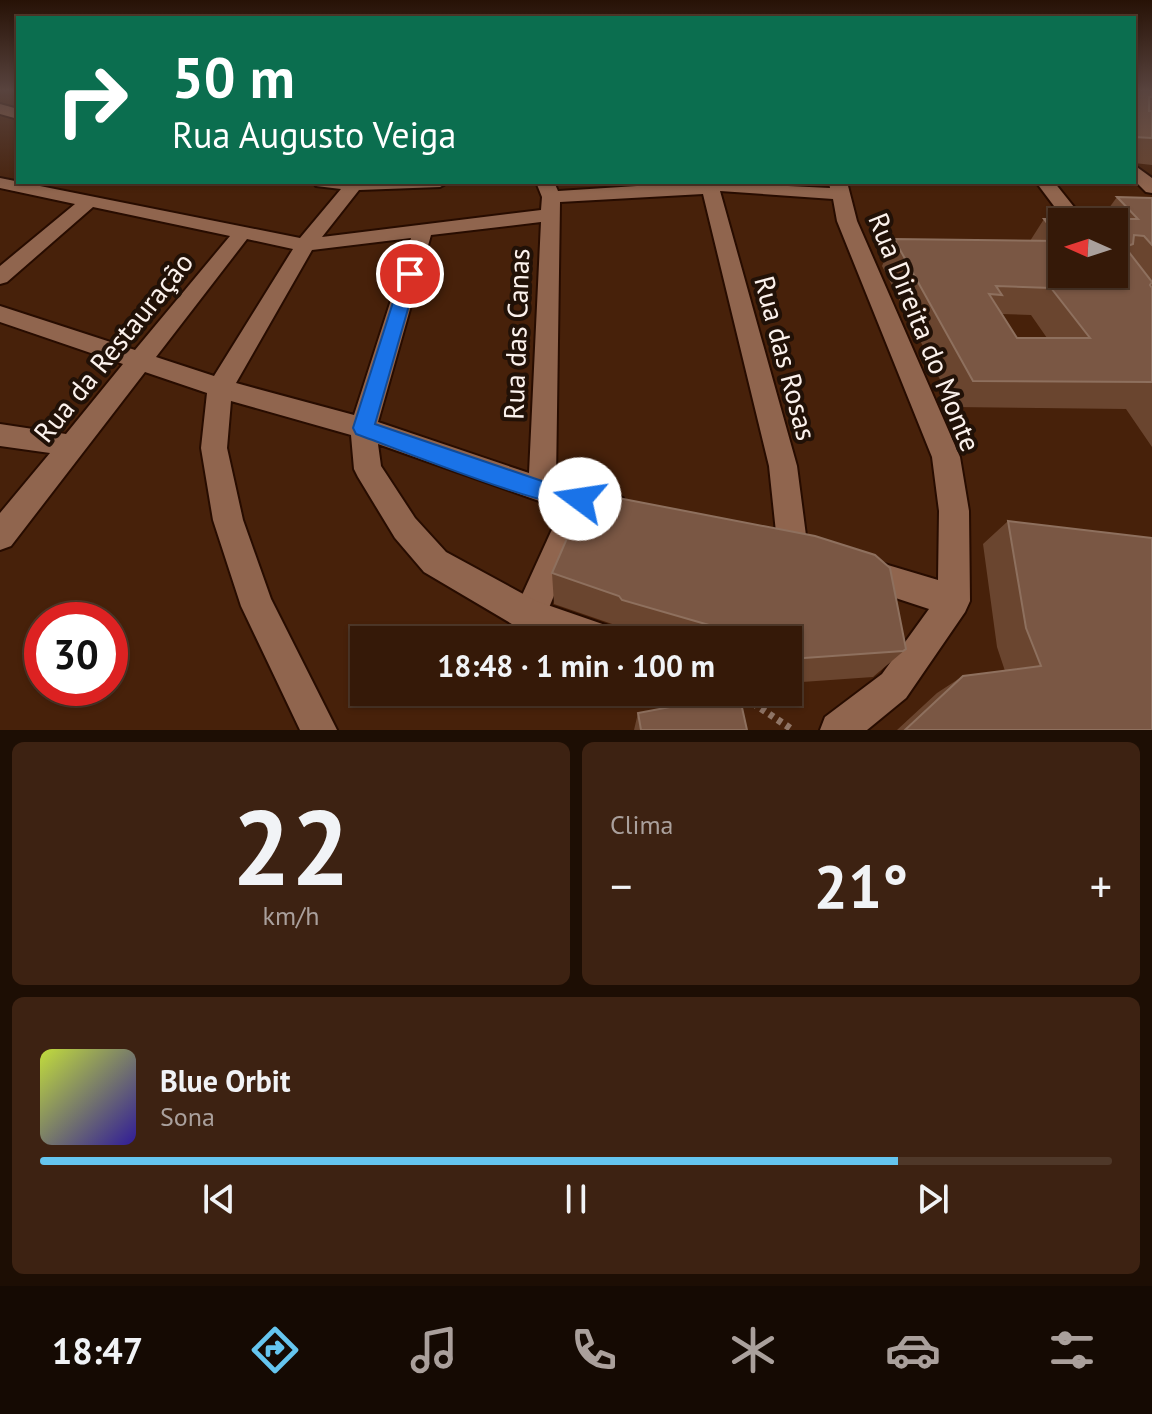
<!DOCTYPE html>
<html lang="pt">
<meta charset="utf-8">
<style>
body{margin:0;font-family:"PT Sans",sans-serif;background:#3d2212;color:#f1f3f6;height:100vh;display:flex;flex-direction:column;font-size:30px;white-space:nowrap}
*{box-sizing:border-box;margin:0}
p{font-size:26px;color:#aaa09c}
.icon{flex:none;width:44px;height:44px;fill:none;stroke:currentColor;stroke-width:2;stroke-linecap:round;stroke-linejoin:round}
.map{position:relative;height:730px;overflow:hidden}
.panel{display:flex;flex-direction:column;gap:12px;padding:12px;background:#1d0e04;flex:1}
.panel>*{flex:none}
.hud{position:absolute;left:16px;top:16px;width:1120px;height:168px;border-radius:0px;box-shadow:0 2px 6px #0004,0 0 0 2px #4f3829;background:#0b6e4f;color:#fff;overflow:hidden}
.needle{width:52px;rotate:273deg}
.tools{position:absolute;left:1048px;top:208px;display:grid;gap:16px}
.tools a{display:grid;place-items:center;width:80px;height:80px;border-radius:0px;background:#351908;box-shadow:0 2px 6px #0004,0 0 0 2px #4f3829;font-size:40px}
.speed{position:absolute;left:24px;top:602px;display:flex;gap:16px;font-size:40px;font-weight:700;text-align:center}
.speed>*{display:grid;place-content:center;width:104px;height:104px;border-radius:50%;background:#351908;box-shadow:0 2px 6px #0004,0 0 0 2px #4f3829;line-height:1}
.speed .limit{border:12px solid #d22;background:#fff;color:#111}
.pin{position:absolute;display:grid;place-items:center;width:68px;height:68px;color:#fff;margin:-34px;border:4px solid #fff;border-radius:50%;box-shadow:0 2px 8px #0007}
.me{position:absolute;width:88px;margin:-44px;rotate:284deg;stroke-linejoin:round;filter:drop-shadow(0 0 6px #0008)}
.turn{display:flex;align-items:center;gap:28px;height:168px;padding:0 24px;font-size:36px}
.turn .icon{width:104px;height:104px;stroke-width:2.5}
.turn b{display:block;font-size:56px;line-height:68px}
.big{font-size:60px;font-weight:700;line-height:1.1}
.panel .widget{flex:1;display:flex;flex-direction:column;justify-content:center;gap:12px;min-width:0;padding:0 28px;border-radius:12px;background:#3d2212}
.panel .dial{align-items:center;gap:0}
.dial b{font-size:104px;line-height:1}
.song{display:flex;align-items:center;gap:24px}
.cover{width:96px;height:96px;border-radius:12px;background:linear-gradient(135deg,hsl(70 70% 55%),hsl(250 70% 35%))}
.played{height:8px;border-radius:4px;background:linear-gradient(90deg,#65c5ef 80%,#4f3829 80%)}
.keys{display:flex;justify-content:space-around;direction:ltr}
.heat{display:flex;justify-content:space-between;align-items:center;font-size:44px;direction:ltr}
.panel .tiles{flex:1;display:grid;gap:12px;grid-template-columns:1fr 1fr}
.widget:last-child{grid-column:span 2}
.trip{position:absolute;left:350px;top:626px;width:452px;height:80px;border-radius:0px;background:#351908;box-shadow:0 2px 6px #0004,0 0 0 2px #4f3829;font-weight:700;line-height:80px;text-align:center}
.tab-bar{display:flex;height:128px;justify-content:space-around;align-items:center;background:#150a03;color:#aaa09c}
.tab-bar .icon{width:56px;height:56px}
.tab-bar .selected{color:#65c5ef}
.tab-bar b{font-size:36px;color:#f1f3f6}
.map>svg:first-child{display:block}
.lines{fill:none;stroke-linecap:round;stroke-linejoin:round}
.pedestrian-casing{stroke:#270c00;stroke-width:4}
.minor-casing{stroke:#270c00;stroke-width:4}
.path{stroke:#907566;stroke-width:7;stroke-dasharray:5 5;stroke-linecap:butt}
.pedestrian{fill:#90654e;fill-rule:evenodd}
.minor{fill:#90654e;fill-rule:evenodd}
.wall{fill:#6a452f;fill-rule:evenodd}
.building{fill:#7a5744;stroke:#8e705e;stroke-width:2;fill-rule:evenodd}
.route{fill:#1a73e8;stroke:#114b97;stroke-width:2}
.labels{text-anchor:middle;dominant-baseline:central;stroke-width:8;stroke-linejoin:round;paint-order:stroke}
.street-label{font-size:28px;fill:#fbf1ec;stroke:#211107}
</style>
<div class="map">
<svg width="1152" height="730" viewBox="0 0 1152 730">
<rect width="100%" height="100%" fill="#47210a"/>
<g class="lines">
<defs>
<path id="pedestrian" d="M580,486l10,4 4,9 -53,128 -12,4 -12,-4 -4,-12 57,-125z"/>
<path id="minor" d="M0,104l18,5v10l-18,-5z
M1134,165l18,13v15l-6,-1 -12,-12z
M0,178l300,60 41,-49 -25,-3 -3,-4h136l-9,5 -81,3 -37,47 219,-27 1,-13 -6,-15h18l4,9 142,-9 130,6 -1,-6h18l10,39 103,236 9,54 1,90 -5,11 -59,86 -39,32h-47l5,-13 57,-43 47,-65 -79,-26 -5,-11 5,-11 11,-4 77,23 1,-69 -7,-54 -95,-236 -4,-22 -113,-8 77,275 11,85 -4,10 -11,4 -11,-4 -4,-10 -9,-85 -66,-272 -143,8 -4,279 67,17 4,9 -4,9 -10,4 -71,-18 -164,-58 3,22 34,52 31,34 90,49 78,27 5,12h-65l-37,-13 -93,-55 -29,-34 -37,-61 -4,-8 -3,-34 -120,-34 -4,47 16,72 28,79 66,131h-37l-59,-124 -28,-86 -12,-72 6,-55 -62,-21 -134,174 -11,4v-37l50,-60 -50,-7v-22l66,10 57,-70 -123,-42v-16l135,44 95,-114 -137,-29 -86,75 -7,2v-18l75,-62 -75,-16zM541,222l-12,251 -151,-51 53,-187zM411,238l-57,177 -118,-32 76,-133zM247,239l46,10 -79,127 -58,-19z
M1036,182h18l32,40h-20z"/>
</defs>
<use href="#pedestrian" class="pedestrian-casing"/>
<use href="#minor" class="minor-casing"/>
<path class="path" d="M736,692l57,38"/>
<use href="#pedestrian" class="pedestrian"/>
<use href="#minor" class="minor"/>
</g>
<path class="wall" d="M1134,90h18v75l-18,-2z
M1117,197l35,1v249l-26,-38 -172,-2 -72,-141 12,-27 136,2 14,-22h57zM1001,314l30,1 16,23h-30z
M1008,521l144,209h-255l40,-37 26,-17 42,-5 -8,-24 -14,-103z
M552,573l354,76 -33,28 -85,6v-43h-133l-37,-11 -3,-4 -61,-21z
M638,713l109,17h-113z"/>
<path class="building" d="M1134,90h18v7h-3v14h3v27l-18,-1z
M1117,197l35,1v47l-8,-9 -10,-1 -1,9 -8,3 27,35 -2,3 2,3v94l-179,-1 -79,-142 167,2 -17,-22h94zM1062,222h52v52h-52zM996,286l55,2 39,50h-73l-28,-44 13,1z
M587,492l228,44 60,19 15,13 16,81 -3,2 -99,7 -16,-6v-12h-35l-44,-15 -87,-25 -3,-4 -67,-23z
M1008,521l144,17v192h-247l58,-54 78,-10 -15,-38z
M739,694l8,36h-106l-3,-17z"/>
<linearGradient id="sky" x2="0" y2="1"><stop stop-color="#271206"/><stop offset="0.47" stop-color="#58433e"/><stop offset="1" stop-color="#58433e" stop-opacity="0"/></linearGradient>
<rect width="1152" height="192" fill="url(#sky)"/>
<path class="route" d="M410,269l8,5 -43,150 167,57 45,12 3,6 -3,7c-25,10 -194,-59 -231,-72l-3,-6 49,-154z"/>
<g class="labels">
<g class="street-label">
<text transform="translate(925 332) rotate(68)">Rua Direita do Monte</text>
<text transform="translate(516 334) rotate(-88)">Rua das Canas</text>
<text transform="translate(113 347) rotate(-51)">Rua da Restauração</text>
<text transform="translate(786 358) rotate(75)">Rua das Rosas</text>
</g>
</g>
</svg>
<div class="tools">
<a><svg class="needle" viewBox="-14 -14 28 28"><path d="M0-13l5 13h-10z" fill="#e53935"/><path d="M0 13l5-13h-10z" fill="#aaa09c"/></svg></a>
</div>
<div class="speed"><div class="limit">30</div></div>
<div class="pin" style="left:410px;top:274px;background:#d93025"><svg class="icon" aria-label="arrive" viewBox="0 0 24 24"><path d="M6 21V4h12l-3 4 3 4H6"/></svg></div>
<svg class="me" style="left:580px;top:499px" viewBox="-20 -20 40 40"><circle r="19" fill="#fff"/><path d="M0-13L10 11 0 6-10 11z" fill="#1a73e8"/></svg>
<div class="trip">18:48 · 1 min · 100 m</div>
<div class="hud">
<div class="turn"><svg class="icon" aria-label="right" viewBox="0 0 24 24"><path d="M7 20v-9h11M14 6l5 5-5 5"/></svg><div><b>50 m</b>Rua Augusto Veiga</div></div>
</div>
</div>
<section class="panel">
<div class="tiles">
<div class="widget dial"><b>22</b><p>km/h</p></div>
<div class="widget"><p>Clima</p>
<div class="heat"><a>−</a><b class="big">21°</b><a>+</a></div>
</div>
<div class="widget">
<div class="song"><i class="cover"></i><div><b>Blue Orbit</b><p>Sona</p></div></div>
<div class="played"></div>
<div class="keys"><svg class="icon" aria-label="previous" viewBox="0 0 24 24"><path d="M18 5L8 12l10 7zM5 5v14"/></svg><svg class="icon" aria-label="pause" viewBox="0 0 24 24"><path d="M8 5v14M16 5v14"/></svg><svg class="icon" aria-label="next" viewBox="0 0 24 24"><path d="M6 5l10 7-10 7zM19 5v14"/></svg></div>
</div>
</div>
</section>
<nav class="tab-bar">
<b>18:47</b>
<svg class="icon selected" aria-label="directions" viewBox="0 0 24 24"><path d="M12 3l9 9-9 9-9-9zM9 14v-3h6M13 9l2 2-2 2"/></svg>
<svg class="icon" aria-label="music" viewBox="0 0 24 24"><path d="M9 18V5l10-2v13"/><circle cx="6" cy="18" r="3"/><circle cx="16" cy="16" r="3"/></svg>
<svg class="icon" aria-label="phone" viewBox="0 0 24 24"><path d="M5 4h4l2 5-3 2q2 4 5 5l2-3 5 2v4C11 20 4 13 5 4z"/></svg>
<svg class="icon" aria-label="climate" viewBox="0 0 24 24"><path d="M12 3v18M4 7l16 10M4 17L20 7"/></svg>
<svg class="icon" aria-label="car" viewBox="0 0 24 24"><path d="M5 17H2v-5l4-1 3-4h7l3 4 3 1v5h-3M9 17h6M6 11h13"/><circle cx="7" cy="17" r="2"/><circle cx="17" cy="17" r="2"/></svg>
<svg class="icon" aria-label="filters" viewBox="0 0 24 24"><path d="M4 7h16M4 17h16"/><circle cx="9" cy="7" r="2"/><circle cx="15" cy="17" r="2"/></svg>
</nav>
